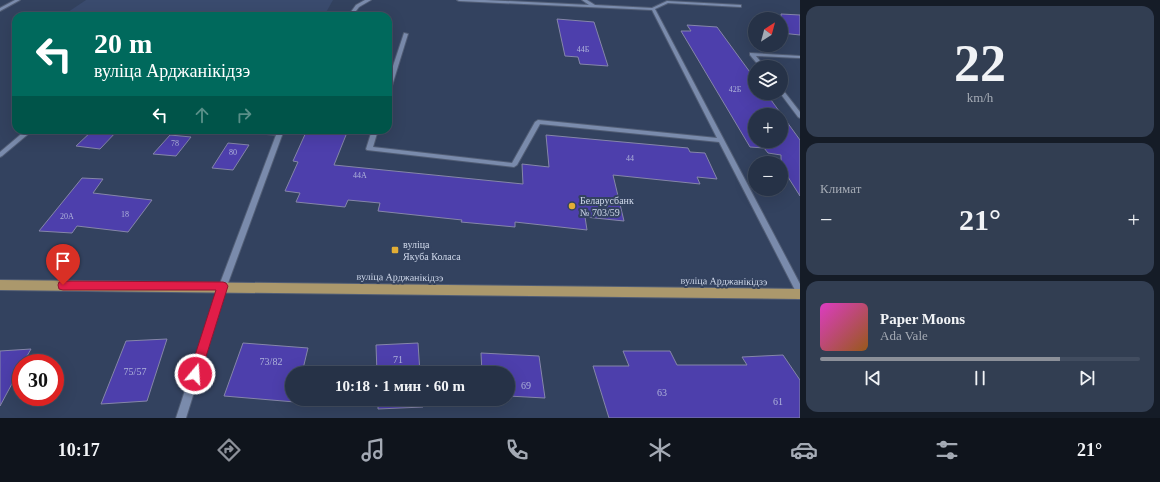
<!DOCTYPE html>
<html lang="ru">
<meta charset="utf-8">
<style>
body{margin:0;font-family:Georgia,serif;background:#323e52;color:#f1f3f6;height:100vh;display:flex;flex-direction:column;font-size:15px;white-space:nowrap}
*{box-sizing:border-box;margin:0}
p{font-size:13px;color:#a4aab4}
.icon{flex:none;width:22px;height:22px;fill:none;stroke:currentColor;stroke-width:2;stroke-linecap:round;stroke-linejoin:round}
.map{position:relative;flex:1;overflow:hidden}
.panel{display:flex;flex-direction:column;gap:6px;padding:6px;background:#151c27;width:360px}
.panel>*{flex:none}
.top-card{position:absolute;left:12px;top:12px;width:380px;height:122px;border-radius:12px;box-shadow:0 4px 16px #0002,0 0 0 1px #424d60;background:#00695c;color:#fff;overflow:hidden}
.needle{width:26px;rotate:36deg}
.tools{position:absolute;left:748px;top:12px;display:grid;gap:8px}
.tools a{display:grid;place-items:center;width:40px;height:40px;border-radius:50%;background:#263247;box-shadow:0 4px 16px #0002,0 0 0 1px #424d60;font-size:20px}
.speed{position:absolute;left:12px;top:354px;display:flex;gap:8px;font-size:20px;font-weight:700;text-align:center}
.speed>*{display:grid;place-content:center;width:52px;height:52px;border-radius:50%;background:#263247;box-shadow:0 4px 16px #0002,0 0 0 1px #424d60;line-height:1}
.speed .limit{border:6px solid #d22;background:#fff;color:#111}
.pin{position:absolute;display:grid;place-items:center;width:34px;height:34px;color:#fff;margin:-41px -17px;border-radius:50% 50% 50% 0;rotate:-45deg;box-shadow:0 0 4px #0007}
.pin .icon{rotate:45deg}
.me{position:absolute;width:44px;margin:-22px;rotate:18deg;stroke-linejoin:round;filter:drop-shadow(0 0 3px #0008)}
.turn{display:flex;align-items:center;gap:14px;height:84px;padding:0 16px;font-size:18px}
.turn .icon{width:52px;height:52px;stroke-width:2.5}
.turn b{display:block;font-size:28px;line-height:34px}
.lanes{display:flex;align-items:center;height:38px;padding:0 16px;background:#0003;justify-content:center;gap:20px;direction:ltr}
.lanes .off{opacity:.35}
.big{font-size:30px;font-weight:700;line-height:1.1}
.panel .tile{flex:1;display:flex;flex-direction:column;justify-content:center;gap:6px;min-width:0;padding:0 14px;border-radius:12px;background:#323e52}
.panel .dial{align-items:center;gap:0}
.dial b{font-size:52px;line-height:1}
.song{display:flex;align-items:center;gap:12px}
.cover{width:48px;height:48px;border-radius:6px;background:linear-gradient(135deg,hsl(310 70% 55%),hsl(30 70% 35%))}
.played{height:4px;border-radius:2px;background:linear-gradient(90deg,#8c9099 75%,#424d60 75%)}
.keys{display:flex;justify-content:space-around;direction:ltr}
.heat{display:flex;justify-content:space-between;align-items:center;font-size:22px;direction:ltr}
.trip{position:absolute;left:285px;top:366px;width:230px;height:40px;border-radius:20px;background:#263247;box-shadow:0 4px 16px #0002,0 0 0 1px #424d60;font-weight:700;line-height:40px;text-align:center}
.menu{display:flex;height:64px;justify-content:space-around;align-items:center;background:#0f141c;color:#a4aab4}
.menu .icon{width:28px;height:28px}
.menu .selected{color:#8c9099}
.menu b{font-size:18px;color:#f1f3f6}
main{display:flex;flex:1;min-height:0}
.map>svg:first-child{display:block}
.built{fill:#3a4b6e}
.building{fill:#4d3fac;stroke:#8586a9;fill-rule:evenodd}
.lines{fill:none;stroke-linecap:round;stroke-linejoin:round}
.minor-casing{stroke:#515d75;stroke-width:2}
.major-casing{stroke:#515d75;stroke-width:2}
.minor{fill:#7a8bac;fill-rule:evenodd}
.major{fill:#ab986c;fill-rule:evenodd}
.route{fill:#e11d48;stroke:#92132f}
.poi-dot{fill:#e3ae35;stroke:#33425f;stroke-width:1.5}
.labels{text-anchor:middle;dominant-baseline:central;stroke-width:4;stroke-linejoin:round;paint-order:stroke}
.number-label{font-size:8px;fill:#aeb2da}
.poi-label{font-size:10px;fill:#cfd8ea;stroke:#33425f;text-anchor:start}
.street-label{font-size:10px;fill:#cfd8ea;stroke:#33425f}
.near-number-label{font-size:10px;fill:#aeb2da}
</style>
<main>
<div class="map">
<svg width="800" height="418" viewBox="0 0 800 418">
<rect width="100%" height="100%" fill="#33425f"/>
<path class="built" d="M86,0h247l-9,16h-262z"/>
<path class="building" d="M781,14l19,1v20l-19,-2z
M557,19l37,3 14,44 -28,-2 -2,-7 -13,-1z
M687,25l30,2 38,52v14h11l34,47v56l-19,-30v-11l-13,-2 -4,-5 -14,-1 -69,-116h10zM755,115h26v26h-26z
M93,130h25l-18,19 -24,-3z
M307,130h41l-14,35 189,19 -1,-20 27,3 -3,-32 142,13 2,4 15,1 12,26 -20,-2 3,7 -87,-9 11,46 -39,-4 2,13 -72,-8v5l-54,-5 1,-2 -84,-9 2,-8 -32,-3 -3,7 -49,-5 4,-9 -15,-2 13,-29 -5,-1z
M170,135l21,2 -15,19 -23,-2z
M228,143l21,2 -16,25 -21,-2z
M82,178l21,1 -10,14 59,7 -24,32 -51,-6 -5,7 -33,-2z
M167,339l-20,62 -46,3 25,-63z
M243,343l65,5 -6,25h-10v26h4l-1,3 -71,-6z
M418,343l2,30h-43l-1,-28z
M31,349l-8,14h-2v4l-21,39v-55z
M623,351h47l7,14h70l-5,-8 41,-2 17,25v38h-191l-16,-52h36z
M481,353l58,3 6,42 -37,-2v-23h-26z
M378,399h45v8l-45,2z"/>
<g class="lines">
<defs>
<path id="minor" d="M15,0h5l-20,11v-3z
M365,0h6l-12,7 -7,9h-4l8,-11z
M457,0h28l104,5 -7,-5h5l8,5 57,3 15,-7 74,4v2h-1l-72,-4 -13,6 145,275v11l-3,-1 -78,-152 -179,-18 -23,41 -3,2 -147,-17 -1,-1 6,-19h6l-5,17 139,16 23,-41 3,-2 179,18 -65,-128 -193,-9z
M404,33l4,1 -17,55 -3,2v-10z
M750,53l50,3v2l-44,-2 9,11h-5l-10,-12z
M781,89l2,1 17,22v6l-2,-1 -18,-24h1z
M26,130h7l-31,26 -2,1v-5z
M243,130l35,1v-1h6l-57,156 -41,132h-10l43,-132 57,-151 -30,-3z"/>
<path id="major" d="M0,280l800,9v10l-800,-9z"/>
</defs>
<use href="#minor" class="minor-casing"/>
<use href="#major" class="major-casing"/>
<use href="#minor" class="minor"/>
<use href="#major" class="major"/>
</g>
<path class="route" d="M63,281l160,1 3,1 2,3 -29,93 -4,1 -5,-1 -1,-5 27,-84h-153l-4,-1 -1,-4 1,-3z"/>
<g class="poi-dot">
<circle cx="572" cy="206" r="4"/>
<rect x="391" y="246" width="8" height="8" rx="2"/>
</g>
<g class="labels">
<g class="number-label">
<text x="583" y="49">44Б</text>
<text x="735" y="89">42Б</text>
<text x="175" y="143">78</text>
<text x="233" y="152">80</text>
<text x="630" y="158">44</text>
<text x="360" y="175">44А</text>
<text x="125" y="214">18</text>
<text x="67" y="216">20А</text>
</g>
<g class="poi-label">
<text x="580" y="200">Беларусбанк<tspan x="580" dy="12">№ 703/59</tspan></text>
<text x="403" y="244">вуліца<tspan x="403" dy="12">Якуба Коласа</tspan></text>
</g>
<g class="street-label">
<text transform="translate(400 277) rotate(1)">вуліца Арджанікідзэ</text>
<text transform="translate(724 281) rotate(1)">вуліца Арджанікідзэ</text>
</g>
<g class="near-number-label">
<text x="398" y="359">71</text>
<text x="271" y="361">73/82</text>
<text x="135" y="371">75/57</text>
<text x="526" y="385">69</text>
<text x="662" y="392">63</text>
<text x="778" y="401">61</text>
</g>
</g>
</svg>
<div class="tools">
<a><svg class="needle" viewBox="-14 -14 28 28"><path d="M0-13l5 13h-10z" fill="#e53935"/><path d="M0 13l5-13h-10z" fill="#a4aab4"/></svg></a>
<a><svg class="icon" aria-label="layers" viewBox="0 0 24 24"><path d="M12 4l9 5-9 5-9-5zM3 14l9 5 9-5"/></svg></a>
<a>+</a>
<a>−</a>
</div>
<div class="speed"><div class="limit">30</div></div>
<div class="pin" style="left:63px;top:285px;background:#d93025"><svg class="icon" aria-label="arrive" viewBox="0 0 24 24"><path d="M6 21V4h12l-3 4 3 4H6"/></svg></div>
<svg class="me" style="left:195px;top:374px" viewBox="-20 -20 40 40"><circle r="17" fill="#e11d48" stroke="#fff" stroke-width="3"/><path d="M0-11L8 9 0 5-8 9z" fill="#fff"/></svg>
<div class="trip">10:18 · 1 мин · 60 m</div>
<div class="top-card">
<div class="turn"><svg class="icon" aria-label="left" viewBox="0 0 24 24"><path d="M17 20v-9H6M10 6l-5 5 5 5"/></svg><div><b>20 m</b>вуліца Арджанікідзэ</div></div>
<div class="lanes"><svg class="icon" aria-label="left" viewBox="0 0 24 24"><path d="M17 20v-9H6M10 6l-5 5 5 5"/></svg><svg class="icon off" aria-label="ahead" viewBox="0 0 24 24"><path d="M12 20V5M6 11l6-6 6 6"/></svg><svg class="icon off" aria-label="right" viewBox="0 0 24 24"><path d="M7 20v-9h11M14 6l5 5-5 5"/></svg></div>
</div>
</div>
<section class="panel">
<div class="tile dial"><b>22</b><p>km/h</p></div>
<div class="tile"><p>Климат</p>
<div class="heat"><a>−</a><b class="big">21°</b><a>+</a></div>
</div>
<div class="tile">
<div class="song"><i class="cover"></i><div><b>Paper Moons</b><p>Ada Vale</p></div></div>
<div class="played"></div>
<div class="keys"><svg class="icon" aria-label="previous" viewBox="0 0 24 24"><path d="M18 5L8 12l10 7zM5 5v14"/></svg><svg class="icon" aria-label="pause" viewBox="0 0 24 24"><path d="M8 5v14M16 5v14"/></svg><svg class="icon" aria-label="next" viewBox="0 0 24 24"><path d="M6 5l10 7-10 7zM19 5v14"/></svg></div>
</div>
</section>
</main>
<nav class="menu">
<b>10:17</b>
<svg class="icon selected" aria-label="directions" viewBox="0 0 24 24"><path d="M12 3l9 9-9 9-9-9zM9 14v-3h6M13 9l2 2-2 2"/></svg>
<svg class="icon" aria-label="music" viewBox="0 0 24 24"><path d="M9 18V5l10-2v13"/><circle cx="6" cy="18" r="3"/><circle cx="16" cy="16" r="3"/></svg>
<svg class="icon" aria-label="phone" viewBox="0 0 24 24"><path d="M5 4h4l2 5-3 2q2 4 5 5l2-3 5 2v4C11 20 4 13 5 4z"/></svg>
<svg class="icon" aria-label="climate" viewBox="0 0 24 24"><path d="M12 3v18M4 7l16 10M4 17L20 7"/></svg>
<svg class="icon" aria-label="car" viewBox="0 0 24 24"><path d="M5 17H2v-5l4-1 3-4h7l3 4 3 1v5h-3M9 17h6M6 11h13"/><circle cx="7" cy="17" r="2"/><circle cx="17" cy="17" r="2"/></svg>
<svg class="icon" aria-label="filters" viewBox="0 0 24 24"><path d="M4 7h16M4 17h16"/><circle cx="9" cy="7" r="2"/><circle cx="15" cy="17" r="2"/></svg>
<b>21°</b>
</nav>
